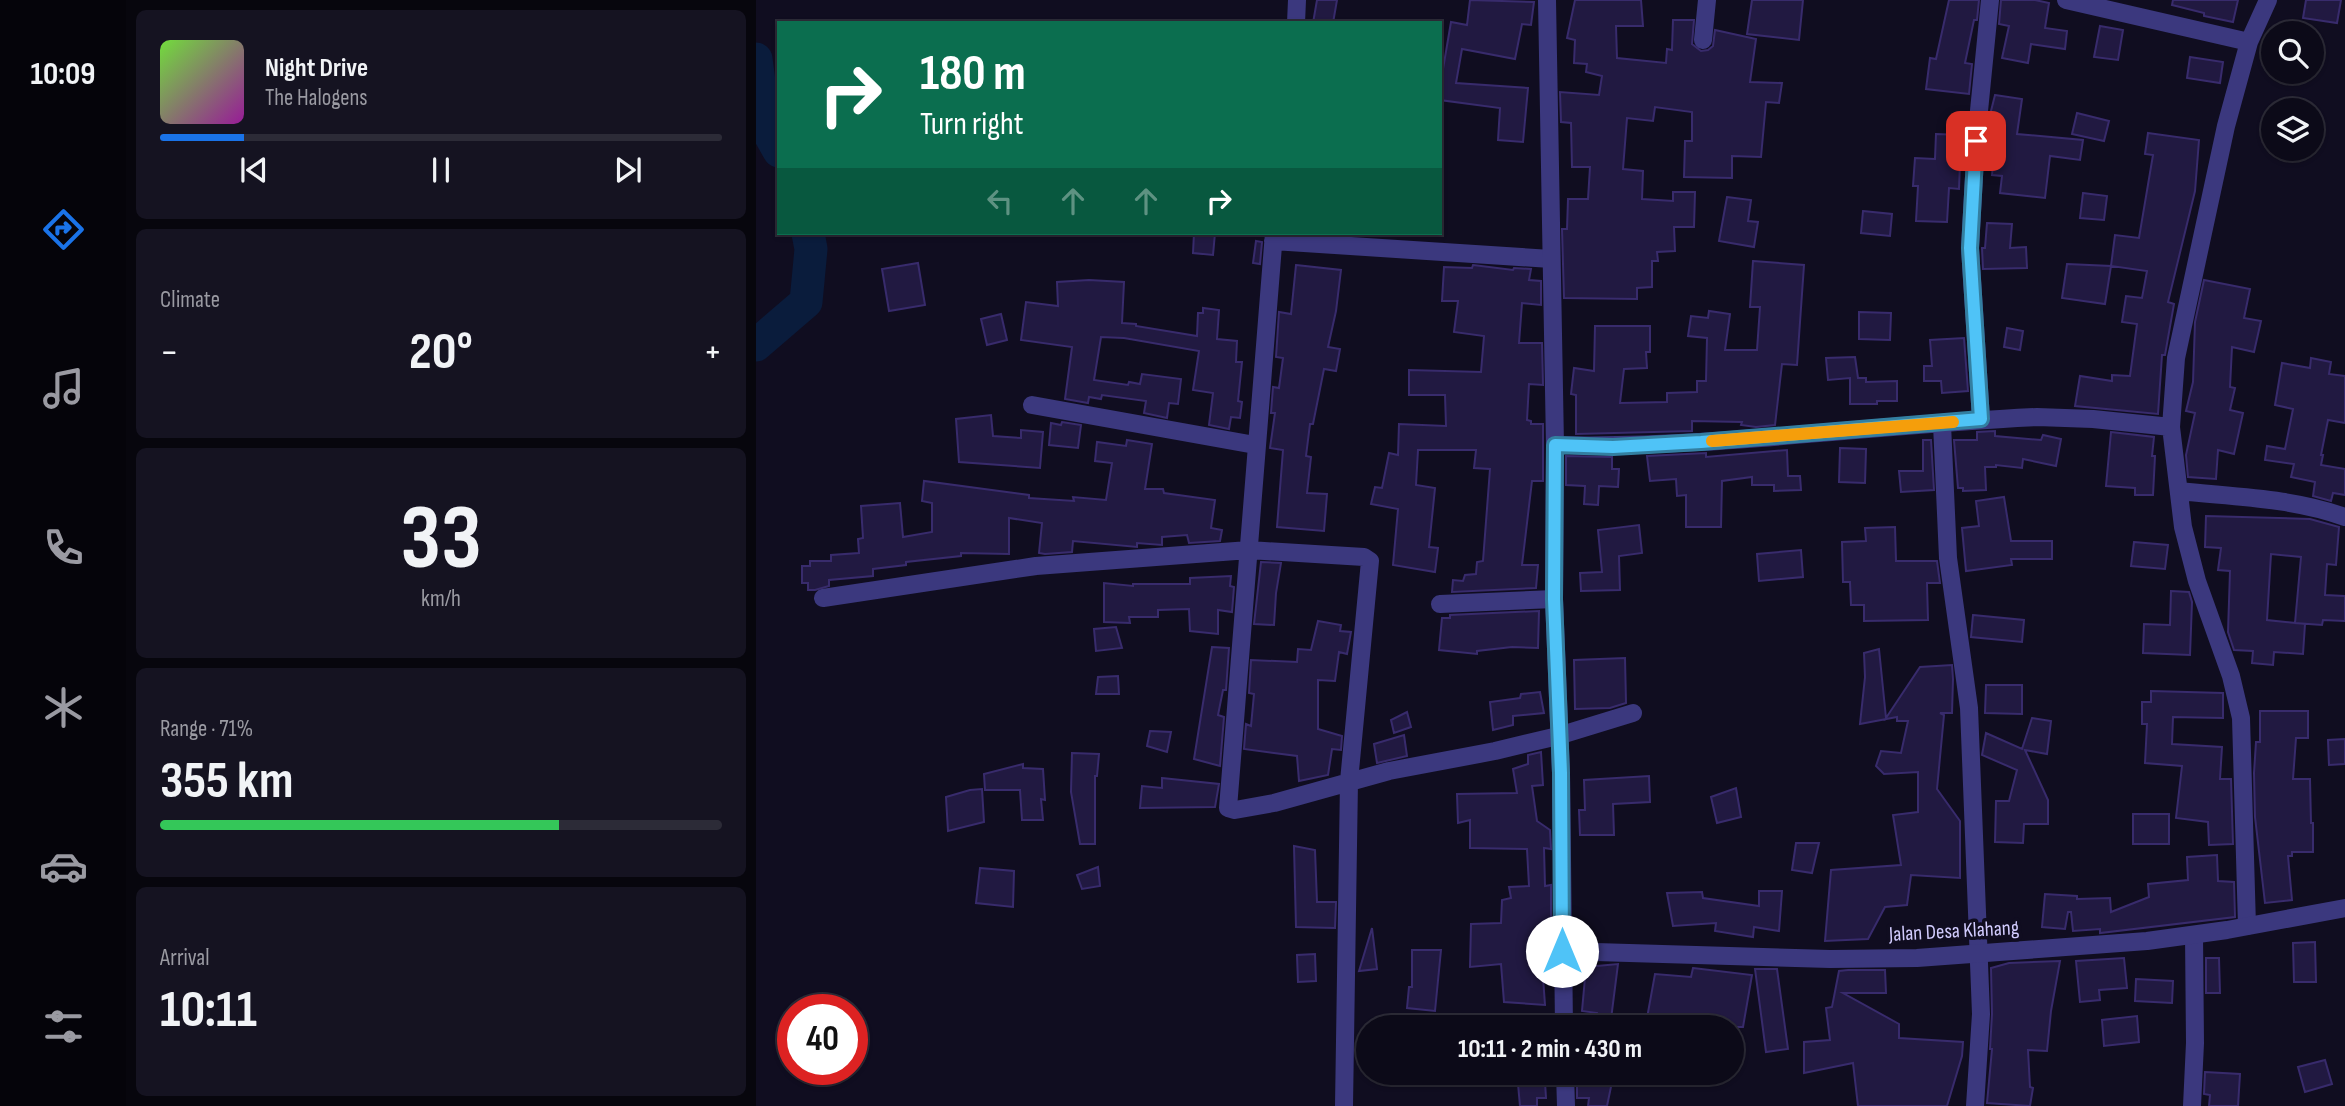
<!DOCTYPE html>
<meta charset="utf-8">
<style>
body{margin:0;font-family:"Sofia Sans Condensed",sans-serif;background:#151321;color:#f1f3f6;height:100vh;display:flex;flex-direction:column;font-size:26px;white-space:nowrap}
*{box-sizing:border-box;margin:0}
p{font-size:23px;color:#9a9aa2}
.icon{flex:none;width:38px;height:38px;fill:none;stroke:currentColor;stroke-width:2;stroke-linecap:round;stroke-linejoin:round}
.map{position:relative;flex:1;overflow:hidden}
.side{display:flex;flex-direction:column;gap:10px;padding:10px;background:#07060d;width:630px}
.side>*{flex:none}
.top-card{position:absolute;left:21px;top:21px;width:665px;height:214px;border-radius:0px;box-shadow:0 2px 5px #0004,0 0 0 2px #2c2b37;background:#0b6e4f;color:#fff;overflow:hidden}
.controls{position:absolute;left:1505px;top:21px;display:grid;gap:14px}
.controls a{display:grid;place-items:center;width:63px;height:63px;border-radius:50%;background:#0c0a18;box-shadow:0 2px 5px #0004,0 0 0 2px #2c2b37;font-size:35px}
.speed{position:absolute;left:21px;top:994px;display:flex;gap:14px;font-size:35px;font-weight:700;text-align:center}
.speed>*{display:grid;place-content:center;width:91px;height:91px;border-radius:50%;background:#0c0a18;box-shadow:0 2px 5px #0004,0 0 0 2px #2c2b37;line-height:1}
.speed .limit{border:10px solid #d22;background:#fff;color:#111}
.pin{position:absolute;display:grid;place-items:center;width:60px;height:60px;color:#fff;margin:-30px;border-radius:14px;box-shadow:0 4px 10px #0006}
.me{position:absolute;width:77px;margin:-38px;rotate:0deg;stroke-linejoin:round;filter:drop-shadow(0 0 5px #0008)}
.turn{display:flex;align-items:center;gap:24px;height:147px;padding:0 28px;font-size:32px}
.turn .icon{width:91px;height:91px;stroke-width:2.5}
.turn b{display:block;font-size:49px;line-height:60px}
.lanes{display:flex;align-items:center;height:66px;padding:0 28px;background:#0003;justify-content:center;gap:35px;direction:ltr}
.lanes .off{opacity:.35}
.big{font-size:52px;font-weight:700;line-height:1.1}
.side .tile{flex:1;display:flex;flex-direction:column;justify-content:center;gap:10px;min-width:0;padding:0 24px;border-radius:10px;background:#151321}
.side .dial{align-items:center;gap:0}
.dial b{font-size:91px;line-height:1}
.song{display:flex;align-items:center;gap:21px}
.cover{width:84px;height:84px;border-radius:10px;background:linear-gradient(135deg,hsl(100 70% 55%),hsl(300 70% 35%))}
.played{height:7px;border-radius:4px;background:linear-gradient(90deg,#1a73e8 15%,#2c2b37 15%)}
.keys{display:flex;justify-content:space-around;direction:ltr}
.heat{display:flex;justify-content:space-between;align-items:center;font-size:38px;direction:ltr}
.charge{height:10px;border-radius:5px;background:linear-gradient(90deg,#34c759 71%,#2c2b37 0)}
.trip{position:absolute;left:600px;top:1015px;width:388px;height:70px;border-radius:35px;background:#0c0a18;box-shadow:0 2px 5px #0004,0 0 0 2px #2c2b37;font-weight:700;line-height:70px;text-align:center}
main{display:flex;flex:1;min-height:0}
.dock{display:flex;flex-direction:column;width:126px;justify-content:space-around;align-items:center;background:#05040a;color:#9a9aa2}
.dock .icon{width:49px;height:49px}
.dock .active{color:#1a73e8}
.dock b{font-size:32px;color:#f1f3f6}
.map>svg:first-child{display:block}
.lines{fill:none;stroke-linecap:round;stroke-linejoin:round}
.river{stroke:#0a1c3c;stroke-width:33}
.building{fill:#211941;stroke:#382b6c;stroke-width:2}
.minor{stroke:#3b387e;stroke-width:18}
.tertiary{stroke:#3b387e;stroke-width:18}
.route-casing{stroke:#337fa1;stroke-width:18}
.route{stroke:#4fc3f7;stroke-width:12}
.slow{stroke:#f59e0b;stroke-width:12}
.labels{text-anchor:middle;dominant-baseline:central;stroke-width:7;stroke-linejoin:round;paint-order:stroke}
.street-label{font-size:21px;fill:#d2ccfe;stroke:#100d20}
</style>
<main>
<nav class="dock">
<b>10:09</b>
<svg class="icon active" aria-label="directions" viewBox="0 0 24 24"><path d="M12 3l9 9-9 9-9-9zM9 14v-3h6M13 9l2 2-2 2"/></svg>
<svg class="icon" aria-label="music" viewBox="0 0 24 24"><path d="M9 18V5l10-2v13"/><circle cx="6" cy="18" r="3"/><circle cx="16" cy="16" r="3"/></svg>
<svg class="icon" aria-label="phone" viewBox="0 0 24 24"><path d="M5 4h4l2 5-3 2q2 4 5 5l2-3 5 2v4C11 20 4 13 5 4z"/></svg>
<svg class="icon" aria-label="climate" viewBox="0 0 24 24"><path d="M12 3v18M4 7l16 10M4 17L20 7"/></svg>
<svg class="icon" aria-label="car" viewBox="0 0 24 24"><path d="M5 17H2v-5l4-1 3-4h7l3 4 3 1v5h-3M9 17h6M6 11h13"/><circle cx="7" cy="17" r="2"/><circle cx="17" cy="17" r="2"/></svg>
<svg class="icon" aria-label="filters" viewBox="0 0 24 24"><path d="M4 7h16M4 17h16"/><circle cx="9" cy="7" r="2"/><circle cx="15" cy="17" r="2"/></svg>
</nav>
<section class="side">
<div class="tile">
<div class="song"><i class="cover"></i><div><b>Night Drive</b><p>The Halogens</p></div></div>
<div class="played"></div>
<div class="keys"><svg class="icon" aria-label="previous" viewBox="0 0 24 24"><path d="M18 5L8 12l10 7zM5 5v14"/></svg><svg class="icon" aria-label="pause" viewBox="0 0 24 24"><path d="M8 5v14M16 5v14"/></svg><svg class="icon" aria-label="next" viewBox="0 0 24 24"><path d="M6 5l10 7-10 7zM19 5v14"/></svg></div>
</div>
<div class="tile"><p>Climate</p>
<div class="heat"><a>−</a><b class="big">20°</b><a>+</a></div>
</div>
<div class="tile dial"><b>33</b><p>km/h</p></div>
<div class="tile"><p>Range · 71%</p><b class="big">355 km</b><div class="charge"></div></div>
<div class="tile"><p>Arrival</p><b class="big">10:11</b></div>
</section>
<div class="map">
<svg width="1589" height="1106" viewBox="0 0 1589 1106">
<rect width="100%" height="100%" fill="#100d20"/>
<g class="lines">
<path class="river" d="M0,59l9,67 14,25
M0,345l50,-43 5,-53 -3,-16"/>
</g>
<path class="building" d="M561,0h20l-4,23h-20z
M714,0l64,2 -3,23 -9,-1 -7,35 -53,-10 -6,34 72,5 -5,54 -25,-2 2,-32 -60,-8v-31h3l8,-47 16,3z
M819,0h66l2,26h-27l1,32 49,5 1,-14 5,1 1,-30h21l-2,24 9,7 7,-1 5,-4 2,-16 41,9 -6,43 32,1 -3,20 -13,-1 -5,55 -29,-1v22l-48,-1 1,-36h7v-29l-37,-5 -2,14 -26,-3 -4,51 20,2 -1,28 31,2v-9h22l-1,35h-20l1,24 -18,1 1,9h-6v26l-15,1v11l-73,-1 -2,-69h5l1,-30h20l2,-32h-18l-1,-44 -10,-1 -1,-30 39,3 3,-19 -16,-4 1,-8 -13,-1 1,-23 -8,-2z
M996,0h51l-4,40 -52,-6z
M1193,0h30l-2,20h-3l-9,43 7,1 -3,30 -43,-5 4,-31 6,1z
M1245,0h34l14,3 -4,25 22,3 -2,18 -34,-5 -3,19 -26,-5 7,-32 -10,-2z
M1417,0h65l-5,22 -29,-6v-3l-32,-8z
M1550,0h35l-4,23 -34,-5z
M1344,26l23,4 -5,30 -24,-3z
M1434,57l33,5 -3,21 -33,-5z
M1239,95l27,4 -5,35 66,6 -3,20 -30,-4 -5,42 -45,-5 2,-17 -10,-1 6,-59 -8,-1z
M1321,113l32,8 -5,20 -32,-7z
M1392,133l51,7 -4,51 -27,111 6,2 -9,51h-3l-4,59 -83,-8 5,-30 32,5v-6l18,1 7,-52 -15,-2 4,-26 16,2 5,-27 -36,-5 4,-31 24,3 14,-83 -8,-1z
M1180,134l25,1 -2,54 -10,-1 -2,34 -31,-1 2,-35h-5l2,-28 20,1z
M1327,193l24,3 -3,24 -24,-2z
M971,197l24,3 -3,21 10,1 -4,25 -35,-6z
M1107,211l29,3 -2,22 -29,-3z
M1231,223l25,1 -2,24 16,-1 1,21 -44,1 -1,-21h3z
M438,233h21l-2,22 -20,-2z
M500,241l6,1 -2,22 -7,-1z
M997,261l51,4 -7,100 -15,-1 -7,61 -19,2 -15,-2 1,-3 -50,-1v10l-116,3v-39l-5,-1 3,-26 20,3 1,-45h55v26h-4l1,16 -23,1 -4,34 47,-1v-9l30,-1v-11h9l1,-43 -19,-2 3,-20 17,2 1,-7 21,3 -5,36h32l3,-43h-10z
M162,263l7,42 -36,6 -7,-42z
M1311,264l44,2 -6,38 -43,-6z
M540,265l45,5 -5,41 -8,36 12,2 -4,22 -12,-2 -11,55h-3l-4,32 5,1 -4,36 20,1 -3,37 -47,-4 6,-77 -13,-2 5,-35h-4l2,-26 6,1 4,-30 -7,-1 3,-45 12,2z
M717,265l40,5 1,-2 17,1 -2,11 12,1v24l-19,-2 -3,40h23l1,42 -14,-1 -2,36 4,1v3h12v57h-11l-10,84h16l-2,23 -84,4 1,-12 10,1 2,-6 11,-1 1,-12 6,-1 7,-92 -16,-1 2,-18h-58l-2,35 19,3 -6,59 9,1 -3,24 -42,-7 5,-56 -27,-5 4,-17 7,1 7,-35 9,2 1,-31 47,2 -1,-31h-36v-25l72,2 3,-36 -30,-4 4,-31h-16l2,-34 28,1z
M333,280l35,2 -2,41 14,1v2l61,10 1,-23h5v-5l16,2 -2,29 20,2 -1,21h6l-4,39 4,1 -2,16 -9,-1 -2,12 -20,-4 4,-32 -20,-3 6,-39 -75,-13 -23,-1 -7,43 34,5 1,-3 11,2 2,-10 39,5 -3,25 -9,-1 -2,15 -23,-5 2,-12 -44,-6 -1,4 -12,-2 -1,6 -23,-4 7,-52 -51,-7 5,-38 32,4 -1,-24z
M1448,280l46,9 -6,29 17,3 -7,31 -22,-5 -2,40 5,1 -5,22 13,3 -9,41 -16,-4 -2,29 -28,-2 -2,-22 9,-42 -9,-2 7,-29 2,-60z
M1103,312l32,1 -1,27 -31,-1z
M245,314l6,26 -20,5 -6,-26z
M1251,328l16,3 -3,19 -16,-3z
M1208,338l4,53 -26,2 -1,-12h-17v-15h8l-2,-26z
M1099,357l3,21h8v4l31,-1v20h-20v3h-27v-26l-22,2 -2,-22z
M1555,358l20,4 -2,12 16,2v47l-17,-3 -7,35h2l-2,10 24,4v26l-12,-2 -2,8 -18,-5 2,-14 -24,-5 3,-13 -29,-4 2,-14 18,3 8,-40 -18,-4 7,-42 28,5z
M235,415l2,21 28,2v-8l22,2 -3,36 -81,-6 -3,-43z
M306,422l19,3 -3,23 -29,-3 2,-22 10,2z
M1239,431v5l46,4 2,-5 18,4 -5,27 -33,-7 -1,9 -26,-3v2h-11l1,23 -23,1v-3h-5l-4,-48h23v-8z
M1355,432l43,5 -2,19h3l-2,39h-18v-7l-29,-2z
M371,440l25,4 -7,45h18l1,4 51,7 -4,28 11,2 -2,11 -31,2 -2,-8 -25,2v8l-25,-2v4l-64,-6 -1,11 -27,2 -6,-1 3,-30 -33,-5v36l-48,-1v3l-55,6v3l-33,4v7l-44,4v6l-14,4h-7v-7h-6v-17h8v-5h21v-6l28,-2 -1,-14 5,-1 -2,-32 39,-3 3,34 29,-5v-29l-10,-2 2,-20 105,14v3l45,3 -1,-4 33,3 6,-37 -17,-2 2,-19 29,4z
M1167,440h8l3,50 -33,2 -2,-21h24z
M1084,448l26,1 -1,34 -26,-1z
M1031,450l1,26h12l1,14 -27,1v-6h-22v-8l-30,4 -1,46h-35v-32l-9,1 -1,-17 -26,2 -3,-25 59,-3v4z
M810,456l46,1v12h7l-1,18 -19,-1 -1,19 -14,-1 1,-18 -19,-1z
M1248,497l7,44h41v18h-41l1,6 -46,6 -4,-43 17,-2 -3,-25z
M1450,516l104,3 29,8 -3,38 -9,-1 -2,31 20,1v25l-22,-1 -1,5 -27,-2 6,-66 -30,-3 -4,66 38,4 -2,30 -29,-2 -1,13 -21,-2 1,-12 -19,-1 -6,-18 2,-61 -12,-1 3,-22 -16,-1z
M883,525l3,28 -23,3 1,34 -39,1 -1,-18 22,-1 -4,-42z
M1139,527l1,34h41l3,22h-13l1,37 -64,1v-16h-13l-1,-23h-7l-1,-40 24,-1 -1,-13z
M1378,542l34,3 -3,24 -34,-3z
M1045,550l2,27 -44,4 -2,-27z
M505,562l20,1 -5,30 -2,32 -20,-1z
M475,576l-1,10 4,1 -2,25 -14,-2v24l-28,-3 -1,-22 -31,1v7h-29l1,6 -26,-1v-39l29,3v-2h57v-6z
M1415,591l18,1 3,10 -2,53 -47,-2 1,-29 26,1z
M783,611l-1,37 -26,-1 -35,4v3l-38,-4 3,-32h8v-3z
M1217,615l51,5 -2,22 -51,-5z
M562,621l23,4 -1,6 11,1 -4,22 -8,-2 -4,29 -17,-1v49l24,7 -1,14 -9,-1 -4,26 -29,6 -2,-25 -53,-7 2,-25 5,2 3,-32 -5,-1 2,-33 46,2 1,-13 13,1z
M360,627l6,21 -26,3 -2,-22z
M456,647l17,1 -3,42h-3l-5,25 6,2 -4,49 -26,-7z
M1123,649l7,69 34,-51 32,-2 1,14 -1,34h-12l4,2 -7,74 23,32v57l-49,-3 -4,30 -22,2 -17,32 -43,2 6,-71 70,-5 -8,-50 25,-3v-40l-34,2 -8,-8 5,-15 20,2 7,-32h-11v-4l-37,7 5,-47 -1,-24z
M869,658l1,45 -16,5 -35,1 -1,-49z
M362,676l1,18h-23l2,-17z
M1230,685h36v29l-37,-1z
M1395,691l72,2v25l-50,-1 -1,27 50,3 -2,32h11l2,65 -24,1 -1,-23 -32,-4 6,-52 -37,-3 2,-39h-5v-22h9z
M784,692l4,21 -31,3v9l-20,5 -3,-28 30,-4 1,-4z
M1504,711h48v27h-12l-3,41h17l1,44h2v29h-21v4h-4l4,44 -27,3 -10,-86 -1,-44 2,-31h4z
M651,712l4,15 -17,6 -3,-13z
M1276,718l19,3 -4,33 -22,-4 23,50v24h-24l-1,19 -28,-1 1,-41h13l8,-31 -35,-15 4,-22 36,16z
M394,731l21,1 -4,20 -20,-6z
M648,735l3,21 -30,7 -3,-19z
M1589,739v25l-16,1 -1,-25z
M785,752l2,33 -11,1 5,35 13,9 1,19 -7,-1 1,38 6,-1v32l-1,60h-7l2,28 -41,-3 -3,-38 -31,3 1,-43 30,-1 1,-23 9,-2 -2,-11 20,-1 -2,-37 -57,-1v-28l-12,3 -1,-29 60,-1 -4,-24 15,-5v-9z
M316,753l27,1 -2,22h-2v68h-15l-9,-52z
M267,764v4l20,1 2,31 -4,-1 2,21h-21l-2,-30h-35l-1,-16z
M893,776l1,26 -37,2 1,31h-34l-1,-25h6l-1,-30z
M406,778l57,6 -4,23 -75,1 2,-22 20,2z
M980,788l5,29 -24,6 -6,-26z
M226,789l2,33 -36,9 -2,-34 24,-7z
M1377,814h36v30h-36z
M1040,843h23l-7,30 -20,-3z
M538,846l21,4 2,52h19l-1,26 -39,-1z
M1461,855l1,26 16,1 1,35 -135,16v-4l-27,2 -2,-19h-3l-3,17 -23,-2 3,-33 32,2v3l33,-1 1,14 38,-15 -1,-13 40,-4 -1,-23z
M342,867l2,19 -18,3 -5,-14z
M224,868l34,3 -1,36 -37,-4z
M1003,891h23l-3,40 -25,-4 -1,10 -38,-6 1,-8 -43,3 -6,-33 35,-1 1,6 56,8z
M616,928l5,41 -18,2z
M1559,942l1,40h-22l-1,-39z
M656,950h29l-6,61 -28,-3 2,-21h3z
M559,954l1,27 -18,1 -1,-27z
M1368,958l3,30 -28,2 1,10 -20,2 -4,-41z
M1450,958h13l1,35h-14z
M1304,961l-9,50 -4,40 -19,-1 2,37 3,1 -3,18 -43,-3 5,-54h-2l2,-35 -1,-46 18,-5z
M862,964l-8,63h-15l2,-14 -15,-2 4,-44z
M937,968l59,7 -9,52h-49l-47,-9 8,-44 36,3z
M999,969h22l11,80 -22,3z
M1092,970h37l1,23h-43l56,31v14l64,4 -1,14 -15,50h-89l-5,-43 -49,10v-31l26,-2 -4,-32 6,-1 7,-36z
M1380,979l37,2 -1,22 -37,-2z
M1381,1016l2,26 -35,4 -2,-26z
M1569,1060l7,24 -27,8 -7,-25z
M1449,1072l35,2 -2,32h-29l1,-11 -6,-1z
M821,1077l35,5 -5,24h-19l1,-8h-12z
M789,1082l1,16h-9v8h-17l-2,-22z"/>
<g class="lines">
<path class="minor" d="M1310,0l183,42
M540,23l1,-23
M947,40l4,-40
M518,233l-46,575 7,2 39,-7 115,-32 106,-20 63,-15 75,-23
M517,241l278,18
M276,405l223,40
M1225,419l-11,-171 6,-107 14,-141
M1186,424l6,134 21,150 12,306 -6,92
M799,445c161,4 321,-21 482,-28l56,2 78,8
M1423,491c55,6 114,7 166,26
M67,598l213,-32 213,-16 115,7 6,4 -21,220 -5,325
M684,604l114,-5
M1491,926l-6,-208 -10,-42 -34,-95 -14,-54 -12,-100 5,-69 50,-232 23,-84 19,-42
M1436,1106l3,-63 -1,-108"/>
<path class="tertiary" d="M791,0l8,445 -1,154 7,174 3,254
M806,951l268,8 87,-1 230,-17 80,-11 118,-22
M809,1073l1,33"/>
</g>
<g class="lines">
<defs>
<path id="route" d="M806,951l-1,-178 -7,-174 1,-154 58,2 88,-5 280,-23 -11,-171 6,-107"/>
</defs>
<use href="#route" class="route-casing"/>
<use href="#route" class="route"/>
<path class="slow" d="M956,441l241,-19"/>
</g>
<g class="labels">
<g class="street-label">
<text transform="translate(1198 931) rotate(-3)">Jalan Desa Klahang</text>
</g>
</g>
</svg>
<div class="controls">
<a><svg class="icon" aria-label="search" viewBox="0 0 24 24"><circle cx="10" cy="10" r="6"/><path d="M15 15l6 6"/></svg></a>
<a><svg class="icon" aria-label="layers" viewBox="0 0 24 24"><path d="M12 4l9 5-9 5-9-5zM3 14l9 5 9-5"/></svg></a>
</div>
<div class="speed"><div class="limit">40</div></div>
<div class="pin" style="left:1220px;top:141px;background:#d93025"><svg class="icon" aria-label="arrive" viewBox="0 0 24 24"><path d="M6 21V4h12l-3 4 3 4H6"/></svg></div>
<svg class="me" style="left:806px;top:951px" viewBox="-20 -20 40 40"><circle r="19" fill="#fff"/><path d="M0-13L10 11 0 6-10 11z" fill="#4fc3f7"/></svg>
<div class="trip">10:11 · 2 min · 430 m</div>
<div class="top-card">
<div class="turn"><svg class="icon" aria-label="right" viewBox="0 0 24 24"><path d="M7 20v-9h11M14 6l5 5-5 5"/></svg><div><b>180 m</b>Turn right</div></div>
<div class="lanes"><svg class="icon off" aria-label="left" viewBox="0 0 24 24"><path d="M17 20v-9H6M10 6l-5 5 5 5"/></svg><svg class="icon off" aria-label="ahead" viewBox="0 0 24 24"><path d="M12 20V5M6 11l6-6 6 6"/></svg><svg class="icon off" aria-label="ahead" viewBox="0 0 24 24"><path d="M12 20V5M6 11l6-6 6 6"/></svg><svg class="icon" aria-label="right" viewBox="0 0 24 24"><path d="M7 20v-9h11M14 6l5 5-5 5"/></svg></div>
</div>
</div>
</main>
